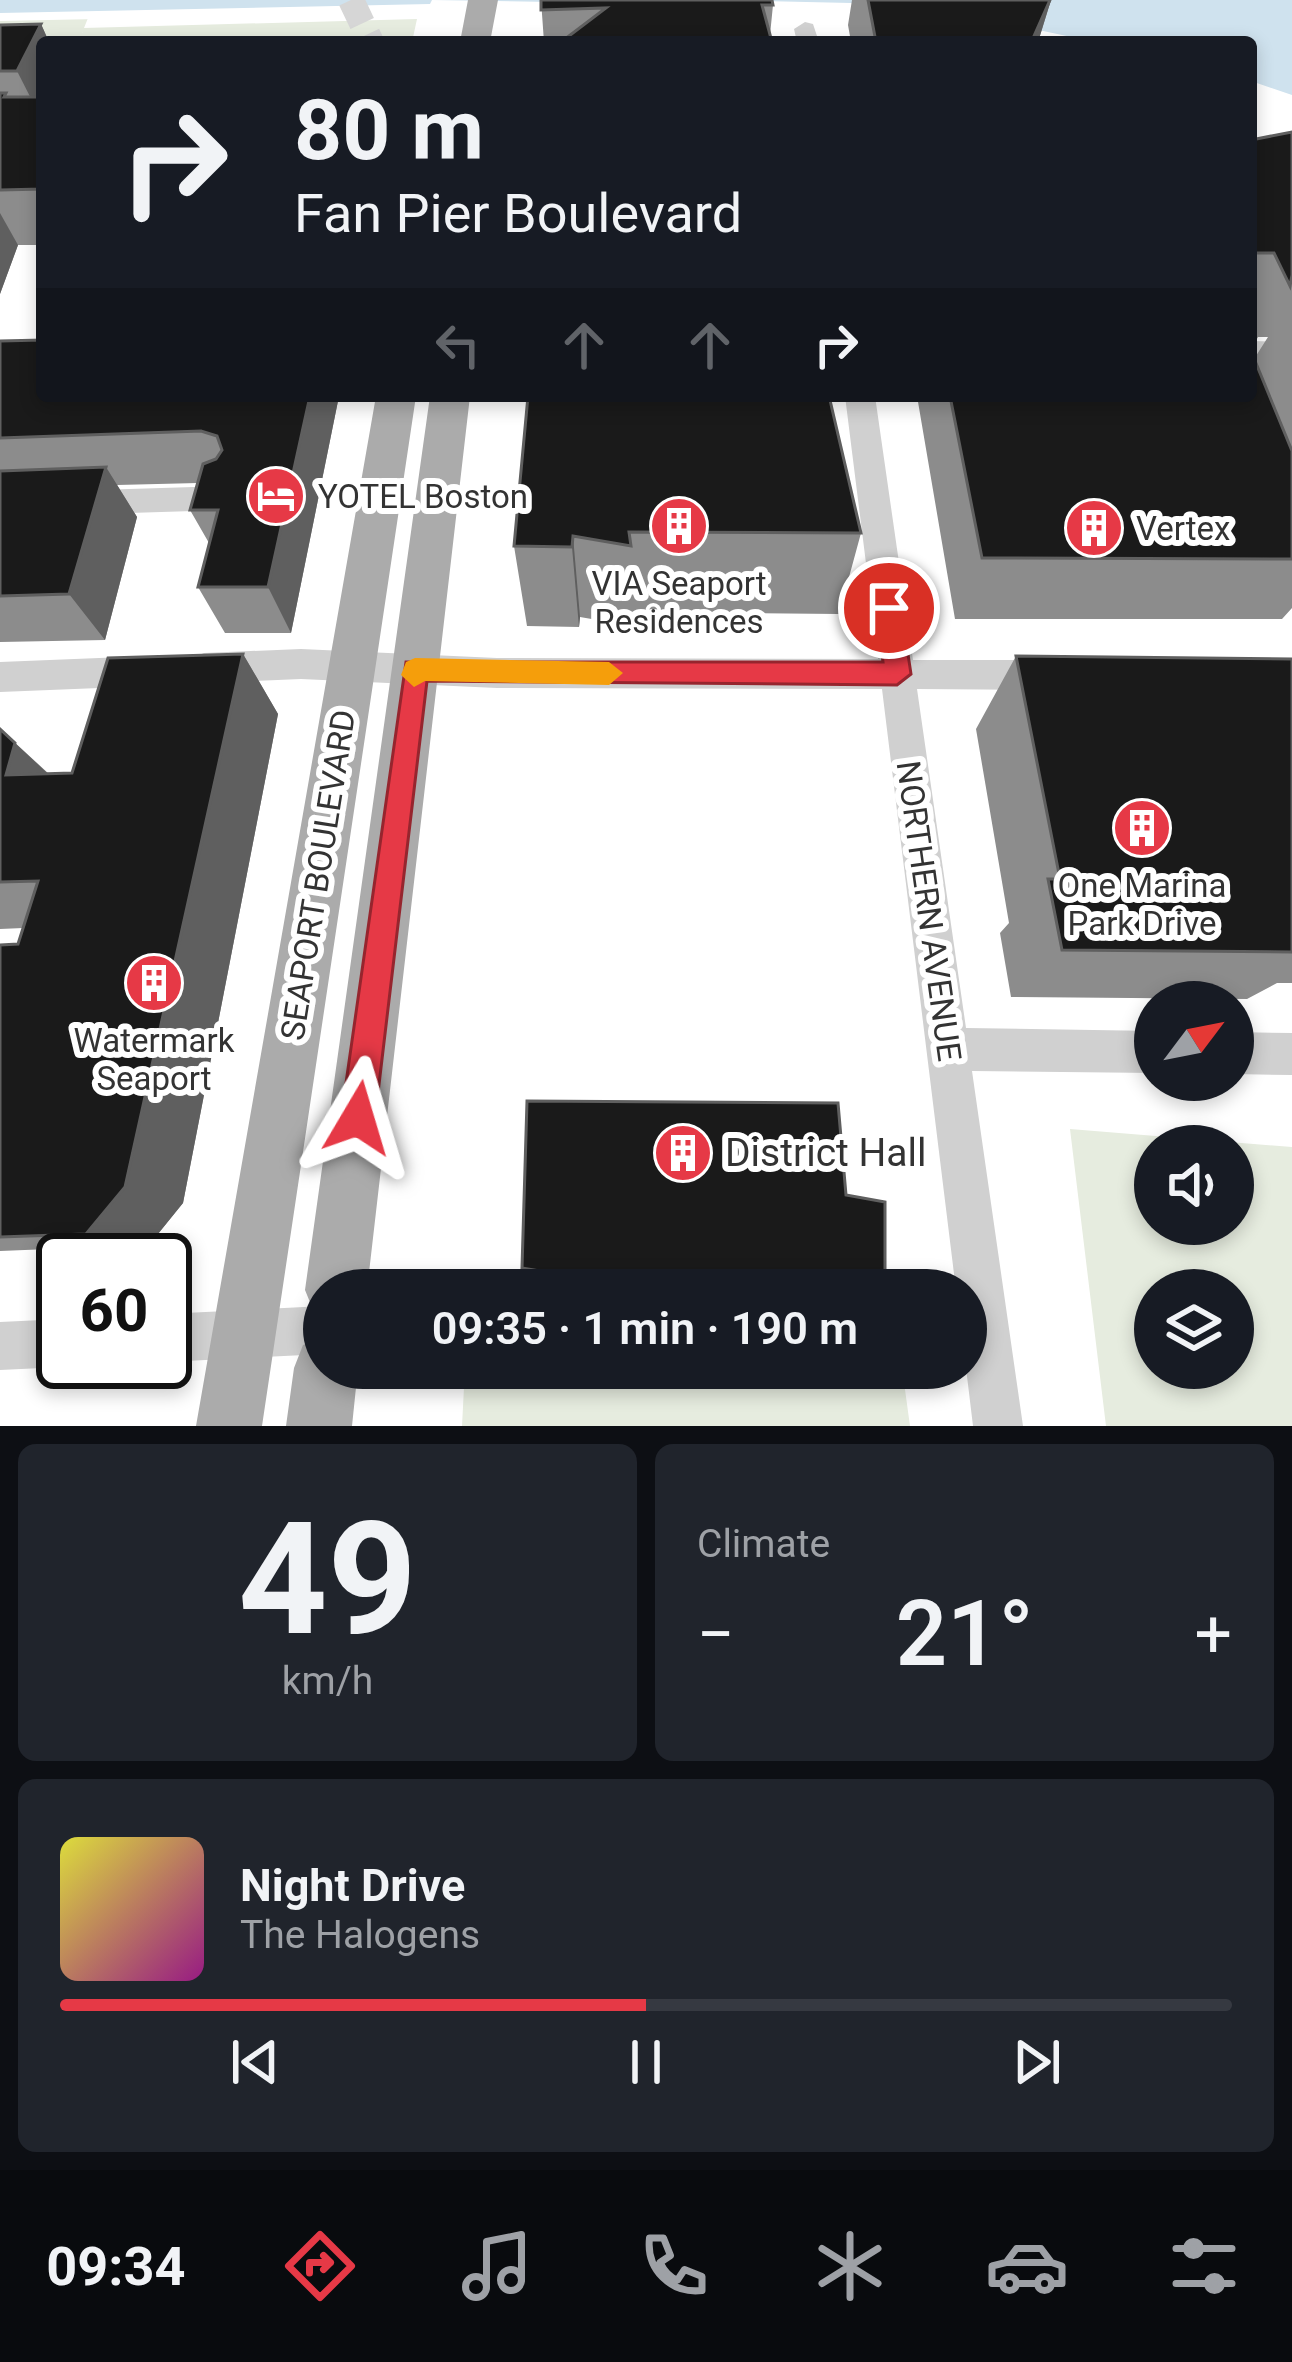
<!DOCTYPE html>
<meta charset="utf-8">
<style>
body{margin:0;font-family:Roboto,sans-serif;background:#20242c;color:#f1f3f6;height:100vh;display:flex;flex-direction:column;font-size:45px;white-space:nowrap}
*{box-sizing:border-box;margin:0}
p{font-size:39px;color:#9ea1a6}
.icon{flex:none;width:66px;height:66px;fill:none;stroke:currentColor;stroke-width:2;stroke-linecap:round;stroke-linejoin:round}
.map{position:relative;height:1426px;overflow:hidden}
.drawer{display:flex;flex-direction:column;gap:18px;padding:18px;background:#0d0f14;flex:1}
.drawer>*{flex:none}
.banner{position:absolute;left:36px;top:36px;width:1221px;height:366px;border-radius:12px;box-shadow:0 6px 18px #0003;background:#171b24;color:#f1f3f6;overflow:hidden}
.needle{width:78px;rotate:58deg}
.buttons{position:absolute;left:1134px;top:981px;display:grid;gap:24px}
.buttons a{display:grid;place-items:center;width:120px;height:120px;border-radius:50%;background:#171b24;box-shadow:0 6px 18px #0003;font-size:60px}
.speed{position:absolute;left:36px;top:1233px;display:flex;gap:24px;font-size:60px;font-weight:700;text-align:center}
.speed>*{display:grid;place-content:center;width:156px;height:156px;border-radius:50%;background:#171b24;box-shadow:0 6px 18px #0003;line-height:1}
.speed .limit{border:6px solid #111;border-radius:18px;background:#fff;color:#111}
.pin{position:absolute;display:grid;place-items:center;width:102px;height:102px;color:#fff;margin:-51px;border:6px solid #fff;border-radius:50%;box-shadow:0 3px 12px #0007}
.me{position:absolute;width:132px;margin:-66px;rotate:7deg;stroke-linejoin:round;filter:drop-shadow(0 0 9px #0008)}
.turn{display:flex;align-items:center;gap:42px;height:252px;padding:0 60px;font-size:54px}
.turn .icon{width:156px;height:156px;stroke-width:2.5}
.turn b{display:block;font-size:84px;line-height:102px}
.lanes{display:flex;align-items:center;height:114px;padding:0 60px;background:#0003;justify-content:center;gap:60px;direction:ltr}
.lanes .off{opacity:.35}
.big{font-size:90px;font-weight:600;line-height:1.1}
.drawer .card{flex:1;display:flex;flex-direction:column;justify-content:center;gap:18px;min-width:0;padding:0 42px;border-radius:18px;background:#20242c}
.drawer .dial{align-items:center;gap:0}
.dial b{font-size:156px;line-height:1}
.song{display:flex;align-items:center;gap:36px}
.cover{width:144px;height:144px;border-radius:18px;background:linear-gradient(135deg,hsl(60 70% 55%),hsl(310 70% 35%))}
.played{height:12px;border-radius:6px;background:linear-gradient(90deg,#e63946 50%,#363941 50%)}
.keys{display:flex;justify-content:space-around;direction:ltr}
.heat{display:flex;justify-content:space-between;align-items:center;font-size:66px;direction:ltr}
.drawer .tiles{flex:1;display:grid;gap:18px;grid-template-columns:1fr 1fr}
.card:last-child{grid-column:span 2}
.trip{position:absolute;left:303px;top:1269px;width:684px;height:120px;border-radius:60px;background:#171b24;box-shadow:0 6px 18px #0003;font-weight:600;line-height:120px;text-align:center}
.dock{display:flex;height:192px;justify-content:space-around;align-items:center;background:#090b0e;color:#9ea1a6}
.dock .icon{width:84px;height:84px}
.dock .on{color:#e63946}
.dock b{font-size:54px;color:#f1f3f6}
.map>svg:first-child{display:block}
.green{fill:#e6ecdf;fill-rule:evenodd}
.water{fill:#cfe2ee}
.pier{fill:#fff}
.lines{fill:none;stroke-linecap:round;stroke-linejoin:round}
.minor-tunnel{stroke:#d6d6d6;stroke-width:26;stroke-dasharray:26 12;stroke-linecap:butt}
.minor{fill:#d0d0d0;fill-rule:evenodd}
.major{fill:#ababab;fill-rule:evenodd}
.wall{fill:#8c8c8c}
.shaded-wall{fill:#5f5f5f}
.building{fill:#1a1a1a;stroke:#5f5f5f;stroke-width:3}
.route{fill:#e63946;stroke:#96252e;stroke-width:3}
.slow{fill:#f59e0b}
.labels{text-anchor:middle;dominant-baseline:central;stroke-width:12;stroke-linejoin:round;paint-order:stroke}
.poi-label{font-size:33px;fill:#333;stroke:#fff}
.street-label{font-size:33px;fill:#333;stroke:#fff}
.near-poi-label{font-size:39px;fill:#333;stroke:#fff;text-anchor:start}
</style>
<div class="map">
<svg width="1292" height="1426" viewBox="0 0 1292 1426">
<rect width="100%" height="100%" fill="#fff"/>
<path class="green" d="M90,13l-8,20 2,-5 333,-9 -5,23h-370l-42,39v-66z
M1070,1129l222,18v279h-186zM1155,1146h78v78h-78zM1155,1290h78v78h-78z
M465,1368h351l87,7 7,51h-448z"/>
<path class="water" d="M0,0h549v4l-549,11z
M711,0h581v95l-41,-14v-39h-156l-122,-26 -122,-13z"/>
<path class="pier" d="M432,0l120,2 -3,8 -549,11v-8l430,-9z"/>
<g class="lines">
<path class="minor-tunnel" d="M351,0l20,42"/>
<path class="minor" d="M805,22l8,2 6,18h-22l-3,-13z
M1251,341l41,1v20l-41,-1z
M845,396h30l38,264h141l12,4 6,11 -6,11 -12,4 -137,-1 49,339 189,3v42l-183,-2 51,355h-50l-7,-58v-78h-10l-74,-601 -385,-1 -196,-9 -97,4 -12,-5 -6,-10 6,-10 12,-5 97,-4 196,9 381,1z
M226,486l11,3 5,9 -5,9 -11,3 -226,7v-24z
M149,656l12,4 6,11 -6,11 -12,4 -149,6v-30z
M1233,1032l59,1v42l-59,-1z
M324,1306v48l-159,8v-48z
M63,1319v43h12l-12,5 -63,3v-48z"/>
<path class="major" d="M468,0h30l-8,42h-30z
M376,396h40l-154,1030h-66z
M430,396h40l-103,894h-43v26l-10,-4 -9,-22z
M324,1336v32h34l-6,58h-66l8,-58 9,-23z"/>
</g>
<path class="wall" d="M541,0l232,5 -3,30 2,7h-228z
M852,0h199l-13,42h-187l-3,-17z
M41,24l8,18h-7v203h-24l-18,49v-269z
M1292,132v476l-10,11h-327l-38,-223h334l3,-37 14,-22h-10l-7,12v-209z
M0,341l42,55h297l-48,237h-66l-27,-46 11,-44 -19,-33 8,-27 -81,2 20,32 -32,123 -105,2z
M829,396l32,137 -22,81 -207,-2v14l-52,-9 -1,10 -52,-1 -13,-80z
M243,654l35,60 -95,489 -34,42 -149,6v-306l18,-1 5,-16 -23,1v-200l49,45 23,-1z
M1016,656l276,3v324h-15l-30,16 -236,-2 -11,-64 9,-10 -33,-194z"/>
<path class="shaded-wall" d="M1051,0l-13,42h-6z
M41,24l8,18h-7v78l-25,-49z
M0,213l18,32 -18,49z
M310,396h29l-48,237 -23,-46z
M106,467l31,50 -32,123 -36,-46z
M573,536l7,81 -1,10 -7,-80z
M243,654l35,60 -95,489 -34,42 -63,-11z
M15,743l58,54 -67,-22z"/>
<path class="building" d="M541,0h231l1,5h-11l10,37h-211l45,-34 -65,2z
M868,0h182l-16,36 2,6h-160z
M41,24l-24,47h-17v-46z
M0,93h6l-2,4h38v92l-42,1z
M1292,132v143l-2,11 -16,-33h-23v-113z
M42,340v56h268l-42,191h-70l20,-77h-28l13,-46 13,-5 6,-9 -5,-14 -16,-5 -201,7v-97z
M1251,351l41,100v108l-310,-1 -32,-162h301z
M528,396h301l32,137 -232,-1 2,14 -58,-10 -1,11 -58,-1z
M106,467l-37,127 -69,2v-125z
M243,654l-118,533 -39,47 -86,3v-292l18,-1 20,-63 -38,1v-153l15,14 -9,32 66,-2 36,-115z
M1016,656l276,3v293l-230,-2 -14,-71h12z
M527,1101l311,2 8,92 39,7v88h-233l-130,-22z"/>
<path class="route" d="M889,597l12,11 10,66 -14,11 -470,-4 -52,437 -5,12 -12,5 -12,-5 -5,-12 65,-456h477l-7,-54z"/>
<path class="slow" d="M415,658l194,4 14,11 -14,12 -184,-4 -11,6 -13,-12 5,-13z"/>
<defs>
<symbol id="hotel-disc" viewBox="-11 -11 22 22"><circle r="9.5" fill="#e63946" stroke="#fff"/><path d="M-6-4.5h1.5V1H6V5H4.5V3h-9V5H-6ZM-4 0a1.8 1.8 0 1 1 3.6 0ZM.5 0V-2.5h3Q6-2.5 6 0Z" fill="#fff"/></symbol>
<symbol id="building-disc" viewBox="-11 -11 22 22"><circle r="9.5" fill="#e63946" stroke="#fff"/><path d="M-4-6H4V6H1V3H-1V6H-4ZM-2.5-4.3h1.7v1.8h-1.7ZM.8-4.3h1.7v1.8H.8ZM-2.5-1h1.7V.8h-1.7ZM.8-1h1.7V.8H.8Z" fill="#fff"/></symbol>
</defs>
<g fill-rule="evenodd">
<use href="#hotel-disc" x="243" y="463" width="66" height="66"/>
<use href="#building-disc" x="646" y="493" width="66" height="66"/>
<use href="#building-disc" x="1061" y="495" width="66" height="66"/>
<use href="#building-disc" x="1109" y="795" width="66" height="66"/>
<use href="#building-disc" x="121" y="950" width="66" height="66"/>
<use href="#building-disc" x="650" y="1120" width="66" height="66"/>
</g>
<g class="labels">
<g class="poi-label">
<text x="318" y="496" text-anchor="start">YOTEL Boston</text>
<text x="1136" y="528" text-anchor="start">Vertex</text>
<text x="679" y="583">VIA Seaport<tspan x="679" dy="38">Residences</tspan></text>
<text x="1142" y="885">One Marina<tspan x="1142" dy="38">Park Drive</tspan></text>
<text x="154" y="1040">Watermark<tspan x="154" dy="38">Seaport</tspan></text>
</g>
<g class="street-label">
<text transform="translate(318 875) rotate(-81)">SEAPORT BOULEVARD</text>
<text transform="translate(929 911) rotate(82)">NORTHERN AVENUE</text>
</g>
<g class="near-poi-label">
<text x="725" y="1153">District Hall</text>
</g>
</g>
</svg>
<div class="buttons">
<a><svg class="needle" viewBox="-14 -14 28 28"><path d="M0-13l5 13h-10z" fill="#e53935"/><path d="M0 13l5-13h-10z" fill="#9ea1a6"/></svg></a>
<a><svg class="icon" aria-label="sound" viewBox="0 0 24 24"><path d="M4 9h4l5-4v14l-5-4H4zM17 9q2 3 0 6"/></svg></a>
<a><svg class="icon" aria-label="layers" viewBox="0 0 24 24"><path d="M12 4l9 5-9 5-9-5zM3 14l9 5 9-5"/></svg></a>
</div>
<div class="speed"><div class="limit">60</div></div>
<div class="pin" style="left:889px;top:608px;background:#d93025"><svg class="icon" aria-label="arrive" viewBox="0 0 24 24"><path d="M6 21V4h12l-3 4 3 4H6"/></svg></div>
<svg class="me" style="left:358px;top:1118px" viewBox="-20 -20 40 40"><path d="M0-17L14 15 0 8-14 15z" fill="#e63946" stroke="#fff" stroke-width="4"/></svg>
<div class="trip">09:35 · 1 min · 190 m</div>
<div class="banner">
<div class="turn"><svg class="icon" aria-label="right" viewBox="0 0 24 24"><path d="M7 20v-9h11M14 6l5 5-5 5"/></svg><div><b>80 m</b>Fan Pier Boulevard</div></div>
<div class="lanes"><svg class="icon off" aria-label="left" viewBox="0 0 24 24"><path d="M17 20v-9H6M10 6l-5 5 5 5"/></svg><svg class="icon off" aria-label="ahead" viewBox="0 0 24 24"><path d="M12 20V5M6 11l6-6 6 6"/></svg><svg class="icon off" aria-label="ahead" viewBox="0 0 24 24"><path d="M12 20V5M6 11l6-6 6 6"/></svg><svg class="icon" aria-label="right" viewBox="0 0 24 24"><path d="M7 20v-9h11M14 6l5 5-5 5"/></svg></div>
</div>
</div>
<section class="drawer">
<div class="tiles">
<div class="card dial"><b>49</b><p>km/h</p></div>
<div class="card"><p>Climate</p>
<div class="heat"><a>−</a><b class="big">21°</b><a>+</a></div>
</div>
<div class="card">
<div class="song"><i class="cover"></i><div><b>Night Drive</b><p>The Halogens</p></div></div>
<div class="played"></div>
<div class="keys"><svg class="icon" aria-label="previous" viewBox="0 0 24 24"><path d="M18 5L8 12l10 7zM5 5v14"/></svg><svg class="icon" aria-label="pause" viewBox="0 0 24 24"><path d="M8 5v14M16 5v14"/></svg><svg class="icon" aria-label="next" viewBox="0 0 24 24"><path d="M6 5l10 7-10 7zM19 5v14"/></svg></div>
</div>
</div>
</section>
<nav class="dock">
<b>09:34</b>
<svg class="icon on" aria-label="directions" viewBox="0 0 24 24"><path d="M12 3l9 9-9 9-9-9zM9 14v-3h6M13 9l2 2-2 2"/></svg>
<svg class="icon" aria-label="music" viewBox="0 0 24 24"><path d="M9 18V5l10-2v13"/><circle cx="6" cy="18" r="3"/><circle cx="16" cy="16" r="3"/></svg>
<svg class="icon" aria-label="phone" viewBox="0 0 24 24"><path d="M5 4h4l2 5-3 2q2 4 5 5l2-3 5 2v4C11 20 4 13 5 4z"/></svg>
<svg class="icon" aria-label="climate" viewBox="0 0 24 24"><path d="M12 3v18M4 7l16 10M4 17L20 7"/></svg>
<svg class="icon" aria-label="car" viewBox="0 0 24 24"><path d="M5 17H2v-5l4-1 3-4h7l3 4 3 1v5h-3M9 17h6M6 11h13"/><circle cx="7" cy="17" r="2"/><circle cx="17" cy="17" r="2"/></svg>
<svg class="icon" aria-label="filters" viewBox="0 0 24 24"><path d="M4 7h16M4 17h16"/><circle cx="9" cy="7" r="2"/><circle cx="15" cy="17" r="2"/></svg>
</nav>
